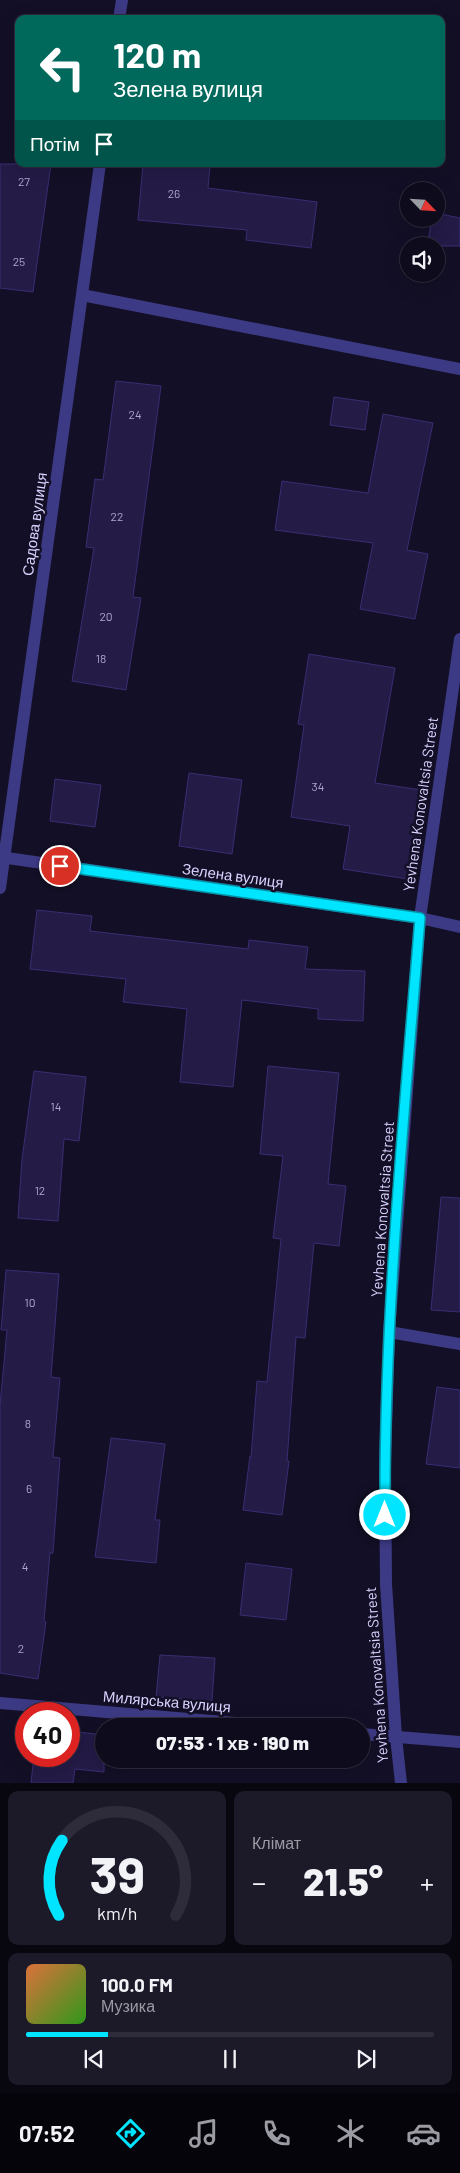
<!DOCTYPE html>
<html lang="uk">
<meta charset="utf-8">
<style>
body{margin:0;font-family:Barlow,sans-serif;background:#1c1929;color:#f1f3f6;height:100vh;display:flex;flex-direction:column;font-size:19px;white-space:nowrap}
*{box-sizing:border-box;margin:0}
p{font-size:16px;color:#9b9ba3}
.icon{flex:none;width:28px;height:28px;fill:none;stroke:currentColor;stroke-width:2;stroke-linecap:round;stroke-linejoin:round}
.map{position:relative;height:1783px;overflow:hidden}
.panel{display:flex;flex-direction:column;gap:8px;padding:8px;background:#08060f;flex:1}
.panel>*{flex:none}
.guide{position:absolute;left:15px;top:15px;width:430px;height:152px;border-radius:10px;box-shadow:0 5px 20px #0002,0 0 0 1px #2e2b3b;background:#00695c;color:#fff;overflow:hidden}
.needle{width:32px;rotate:115deg}
.buttons{position:absolute;left:400px;top:182px;display:grid;gap:10px}
.buttons a{display:grid;place-items:center;width:45px;height:45px;border-radius:50%;background:#0e0b1c;box-shadow:0 5px 20px #0002,0 0 0 1px #2e2b3b;font-size:25px}
.speed{position:absolute;left:15px;top:1702px;display:flex;gap:10px;font-size:25px;font-weight:700;text-align:center}
.speed>*{display:grid;place-content:center;width:65px;height:65px;border-radius:50%;background:#0e0b1c;box-shadow:0 5px 20px #0002,0 0 0 1px #2e2b3b;line-height:1}
.speed .limit{border:8px solid #d22;background:#fff;color:#111}
.pin{position:absolute;display:grid;place-items:center;width:42px;height:42px;color:#fff;margin:-21px;border:2px solid #fff;border-radius:50%;box-shadow:0 1px 5px #0007}
.me{position:absolute;width:55px;margin:-28px;rotate:0deg;stroke-linejoin:round;filter:drop-shadow(0 0 4px #0008)}
.turn{display:flex;align-items:center;gap:18px;height:105px;padding:0 15px;font-size:22px}
.turn .icon{width:65px;height:65px;stroke-width:2.5}
.turn b{display:block;font-size:35px;line-height:42px}
.then{display:flex;align-items:center;height:48px;padding:0 15px;background:#0003;gap:10px;font-size:19px}
.big{font-size:38px;font-weight:800;line-height:1.1}
.panel .card{flex:1;display:flex;flex-direction:column;justify-content:center;gap:8px;min-width:0;padding:0 18px;border-radius:10px;background:#1c1929}
.panel .dial{align-items:center;gap:0}
.dial svg{height:130px;overflow:visible;fill:none;stroke:#2e2b3b;stroke-width:7;stroke-linecap:round;text-anchor:middle}
.dial text{fill:#f1f3f6;stroke:none}
.song{display:flex;align-items:center;gap:15px}
.cover{width:60px;height:60px;border-radius:8px;background:linear-gradient(135deg,hsl(20 70% 55%),hsl(110 70% 35%))}
.played{height:5px;border-radius:2px;background:linear-gradient(90deg,#00e5ff 20%,#2e2b3b 20%)}
.keys{display:flex;justify-content:space-around;direction:ltr}
.heat{display:flex;justify-content:space-between;align-items:center;font-size:28px;direction:ltr}
.panel .tiles{flex:1;display:grid;gap:8px;grid-template-columns:1fr 1fr}
.card:last-child{grid-column:span 2}
.trip{position:absolute;left:95px;top:1718px;width:275px;height:50px;border-radius:25px;background:#0e0b1c;box-shadow:0 5px 20px #0002,0 0 0 1px #2e2b3b;font-weight:800;line-height:50px;text-align:center}
.tab-bar{display:flex;height:80px;justify-content:space-around;align-items:center;background:#06040b;color:#9b9ba3}
.tab-bar .icon{width:35px;height:35px}
.tab-bar .active{color:#00e5ff}
.tab-bar b{font-size:22px;color:#f1f3f6}
.map>svg:first-child{display:block}
.building{fill:#241b47;stroke:#3b2d73}
.lines{fill:none;stroke-linecap:round;stroke-linejoin:round}
.minor{stroke:#3d3a85;stroke-width:12}
.tertiary{stroke:#3d3a85;stroke-width:12}
.route-casing{stroke:#0095a6;stroke-width:12}
.route{stroke:#00e5ff;stroke-width:9}
.labels{text-anchor:middle;dominant-baseline:central;stroke-width:5;stroke-linejoin:round;paint-order:stroke}
.number-label{font-size:12px;fill:#aca6d1}
.street-label{font-size:15px;fill:#d9d4ff;stroke:#130f26}
</style>
<div class="map">
<svg width="460" height="1783" viewBox="0 0 460 1783">
<rect width="100%" height="100%" fill="#130f26"/>
<path class="building" d="M0,164h51l-18,128 -33,-4z
M143,164l67,2 -2,22 109,14 -6,46 -65,-8 1,-10 -109,-10z
M436,213l24,5v28h-33l5,-27h4z
M116,381l45,5 -28,211 8,1 -15,92 -54,-9 22,-133 -8,-1 9,-68 8,1z
M334,397l35,5 -4,28 -35,-5z
M383,414l50,9 -26,127 21,4 -13,65 -55,-10 13,-66 -98,-13 7,-49 86,12z
M309,654l86,14 -20,115 53,8 -14,89 -71,-11 7,-43 -59,-9 13,-92 -6,-1z
M189,773l53,7 -10,74 -53,-8z
M55,779l46,6 -6,42 -45,-6z
M37,910l55,6 -2,15 158,18 1,-9 59,7 -3,22 60,2 -2,50 -45,-2v-10l-76,-9 -9,87 -53,-5 7,-73 -64,-7 3,-23 -96,-10z
M268,1066l71,7 -11,111 18,2 -7,60 -25,-3 -9,95 -9,-1 -9,124h2l-7,54 -39,-5 7,-54 1,1 6,-76 10,1 14,-143 -8,-1 10,-82 -23,-2z
M34,1071l52,6 -7,64 -15,-2 -6,82 -40,-3 4,-59z
M441,1197l19,1v114l-29,-2z
M6,1270l53,4 -8,103 9,1 -7,79 7,1 -7,95h-3l-6,68 2,1 -8,57 -38,-6v-268l7,-75h-6z
M437,1387l23,3v78l-34,-4z
M111,1438l54,6 -10,76h5l-4,43 -61,-6z
M246,1563l46,6 -6,51 -46,-5z
M160,1655l55,3 -3,43 -56,-4z
M69,1731l35,4v37l-29,-3 -2,14h-42l3,-27h35z"/>
<g class="lines">
<path class="minor" d="M119,19l3,-19
M82,295l378,74
M0,857l420,61 40,9
M0,888l100,-724
M389,1332l71,12
M0,1703l270,23
M361,1734l99,8"/>
<path class="tertiary" d="M401,1783l-5,-46 -10,-153 -1,-122 4,-130 31,-414 40,-279"/>
</g>
<g class="lines">
<defs>
<path id="route" d="M60,866l360,52c-16,199 -36,398 -35,597"/>
</defs>
<use href="#route" class="route-casing"/>
<use href="#route" class="route"/>
</g>
<g class="labels">
<g class="number-label">
<text x="24" y="181">27</text>
<text x="174" y="193">26</text>
<text x="19" y="261">25</text>
<text x="135" y="414">24</text>
<text x="117" y="516">22</text>
<text x="106" y="616">20</text>
<text x="101" y="658">18</text>
<text x="318" y="786">34</text>
<text x="56" y="1106">14</text>
<text x="40" y="1190">12</text>
<text x="30" y="1302">10</text>
<text x="28" y="1423">8</text>
<text x="29" y="1488">6</text>
<text x="25" y="1566">4</text>
<text x="21" y="1648">2</text>
</g>
<g class="street-label">
<text transform="translate(34 524) rotate(-82)">Садова вулиця</text>
<text transform="translate(420 804) rotate(-82)">Yevhena Konovaltsia Street</text>
<text transform="translate(233 875) rotate(8)">Зелена вулиця</text>
<text transform="translate(382 1209) rotate(-86)">Yevhena Konovaltsia Street</text>
<text transform="translate(376 1675) rotate(-94)">Yevhena Konovaltsia Street</text>
<text transform="translate(167 1701) rotate(5)">Милярська вулиця</text>
</g>
</g>
</svg>
<div class="buttons">
<a><svg class="needle" viewBox="-14 -14 28 28"><path d="M0-13l5 13h-10z" fill="#e53935"/><path d="M0 13l5-13h-10z" fill="#9b9ba3"/></svg></a>
<a><svg class="icon" aria-label="sound" viewBox="0 0 24 24"><path d="M4 9h4l5-4v14l-5-4H4zM17 9q2 3 0 6"/></svg></a>
</div>
<div class="speed"><div class="limit">40</div></div>
<div class="pin" style="left:60px;top:866px;background:#d93025"><svg class="icon" aria-label="arrive" viewBox="0 0 24 24"><path d="M6 21V4h12l-3 4 3 4H6"/></svg></div>
<svg class="me" style="left:385px;top:1515px" viewBox="-20 -20 40 40"><circle r="17" fill="#00e5ff" stroke="#fff" stroke-width="3"/><path d="M0-11L8 9 0 5-8 9z" fill="#fff"/></svg>
<div class="trip">07:53 · 1 хв · 190 m</div>
<div class="guide">
<div class="turn"><svg class="icon" aria-label="left" viewBox="0 0 24 24"><path d="M17 20v-9H6M10 6l-5 5 5 5"/></svg><div><b>120 m</b>Зелена вулиця</div></div>
<div class="then">Потім<svg class="icon" aria-label="arrive" viewBox="0 0 24 24"><path d="M6 21V4h12l-3 4 3 4H6"/></svg></div>
</div>
</div>
<section class="panel">
<div class="tiles">
<div class="card dial"><svg viewBox="0 0 100 80">
<path d="M14 69A42 42 0 1 1 86 69"/>
<path d="M14 69A42 42 0 0 1 16 23" stroke="#00e5ff"/>
<text x="50" y="56" font-size="32" font-weight="700">39</text>
<text x="50" y="72" font-size="11">km/h</text>
</svg></div>
<div class="card"><p>Клімат</p>
<div class="heat"><a>−</a><b class="big">21.5°</b><a>+</a></div>
</div>
<div class="card">
<div class="song"><i class="cover"></i><div><b>100.0 FM</b><p>Музика</p></div></div>
<div class="played"></div>
<div class="keys"><svg class="icon" aria-label="previous" viewBox="0 0 24 24"><path d="M18 5L8 12l10 7zM5 5v14"/></svg><svg class="icon" aria-label="pause" viewBox="0 0 24 24"><path d="M8 5v14M16 5v14"/></svg><svg class="icon" aria-label="next" viewBox="0 0 24 24"><path d="M6 5l10 7-10 7zM19 5v14"/></svg></div>
</div>
</div>
</section>
<nav class="tab-bar">
<b>07:52</b>
<svg class="icon active" aria-label="directions" viewBox="0 0 24 24"><path d="M12 3l9 9-9 9-9-9zM9 14v-3h6M13 9l2 2-2 2"/></svg>
<svg class="icon" aria-label="music" viewBox="0 0 24 24"><path d="M9 18V5l10-2v13"/><circle cx="6" cy="18" r="3"/><circle cx="16" cy="16" r="3"/></svg>
<svg class="icon" aria-label="phone" viewBox="0 0 24 24"><path d="M5 4h4l2 5-3 2q2 4 5 5l2-3 5 2v4C11 20 4 13 5 4z"/></svg>
<svg class="icon" aria-label="climate" viewBox="0 0 24 24"><path d="M12 3v18M4 7l16 10M4 17L20 7"/></svg>
<svg class="icon" aria-label="car" viewBox="0 0 24 24"><path d="M5 17H2v-5l4-1 3-4h7l3 4 3 1v5h-3M9 17h6M6 11h13"/><circle cx="7" cy="17" r="2"/><circle cx="17" cy="17" r="2"/></svg>
</nav>
